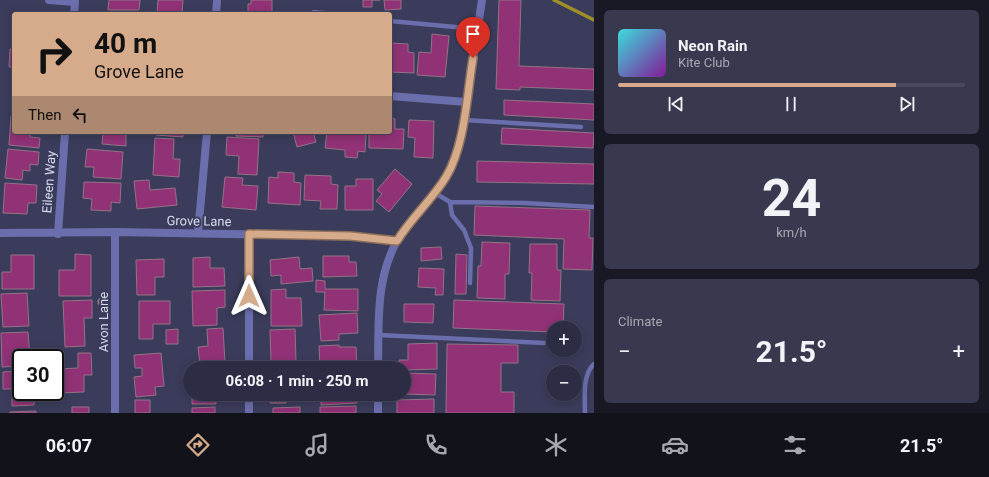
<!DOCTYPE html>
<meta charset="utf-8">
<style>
body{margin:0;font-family:Roboto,sans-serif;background:#38394f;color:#f1f3f6;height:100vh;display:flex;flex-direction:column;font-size:15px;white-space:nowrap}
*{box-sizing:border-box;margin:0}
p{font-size:13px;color:#a6a8b2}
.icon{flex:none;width:22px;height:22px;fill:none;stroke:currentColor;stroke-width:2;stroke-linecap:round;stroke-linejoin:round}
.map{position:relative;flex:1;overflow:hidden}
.details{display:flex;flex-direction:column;gap:10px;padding:10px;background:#181925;width:395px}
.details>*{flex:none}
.top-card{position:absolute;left:12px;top:12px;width:380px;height:122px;border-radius:4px;box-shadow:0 2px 10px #0003,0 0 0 1px #48495d;background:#d6ab8b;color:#111;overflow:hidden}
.fabs{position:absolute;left:546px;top:321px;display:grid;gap:8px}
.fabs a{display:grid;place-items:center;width:36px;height:36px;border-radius:50%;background:#2c2d44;box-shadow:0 2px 10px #0003,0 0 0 1px #48495d;font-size:20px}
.speed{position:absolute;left:12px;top:349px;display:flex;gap:8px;font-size:20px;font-weight:700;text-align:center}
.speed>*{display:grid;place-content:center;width:52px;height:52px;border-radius:50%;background:#2c2d44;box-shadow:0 2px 10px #0003,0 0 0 1px #48495d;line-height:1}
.speed .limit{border:2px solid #111;border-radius:6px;background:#fff;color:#111}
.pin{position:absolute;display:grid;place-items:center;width:34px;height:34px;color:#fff;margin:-41px -17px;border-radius:50% 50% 50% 0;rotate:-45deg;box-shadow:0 0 4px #0007}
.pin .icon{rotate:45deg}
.me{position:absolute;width:44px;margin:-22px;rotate:0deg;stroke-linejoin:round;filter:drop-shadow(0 0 3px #0008)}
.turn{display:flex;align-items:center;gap:14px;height:84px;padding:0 16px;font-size:18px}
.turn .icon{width:52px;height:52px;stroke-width:2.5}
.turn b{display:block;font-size:28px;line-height:34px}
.then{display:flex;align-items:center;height:38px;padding:0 16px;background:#0003;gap:8px;font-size:15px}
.big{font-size:30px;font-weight:700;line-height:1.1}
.details .tile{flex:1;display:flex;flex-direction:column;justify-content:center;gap:6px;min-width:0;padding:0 14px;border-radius:6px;background:#38394f}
.details .dial{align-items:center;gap:0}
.dial b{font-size:52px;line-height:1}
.song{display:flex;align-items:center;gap:12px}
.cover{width:48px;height:48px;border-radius:6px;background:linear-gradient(135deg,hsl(180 70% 55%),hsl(290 70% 35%))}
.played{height:4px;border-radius:2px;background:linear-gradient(90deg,#d6ab8b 80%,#48495d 80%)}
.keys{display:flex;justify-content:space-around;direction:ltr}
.heat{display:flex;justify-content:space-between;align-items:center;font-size:22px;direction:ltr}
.trip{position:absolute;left:183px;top:361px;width:228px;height:40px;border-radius:20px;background:#2c2d44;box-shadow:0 2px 10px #0003,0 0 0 1px #48495d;font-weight:700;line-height:40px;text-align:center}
.tabs{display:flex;height:64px;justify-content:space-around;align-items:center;background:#12121b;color:#a6a8b2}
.tabs .icon{width:28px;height:28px}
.tabs .selected{color:#d6ab8b}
.tabs b{font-size:18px;color:#f1f3f6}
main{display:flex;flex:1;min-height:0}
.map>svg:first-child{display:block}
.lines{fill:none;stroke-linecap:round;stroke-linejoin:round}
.stream{stroke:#9e8f27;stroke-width:3.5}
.building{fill:#913276;stroke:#947287}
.service{stroke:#6b6eac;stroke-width:4.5}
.minor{stroke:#6b6eac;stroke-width:8}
.tree{fill:#a08184}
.route-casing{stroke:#8b6f5a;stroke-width:10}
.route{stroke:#d6ab8b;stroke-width:7}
.labels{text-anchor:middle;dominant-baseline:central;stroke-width:4;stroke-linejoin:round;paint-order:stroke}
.street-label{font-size:13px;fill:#d8daed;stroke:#3b3c5b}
</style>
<main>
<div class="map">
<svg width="594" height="413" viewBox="0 0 594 413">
<rect width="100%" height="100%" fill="#3b3c5b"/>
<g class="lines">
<path class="stream" d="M554,0l40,20"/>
</g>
<path class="building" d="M109,0h31l-1,10h-31z
M158,0h25l-1,14h-25z
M251,0h21v14h-24v-10h3z
M363,0h17h-8v7h-9z
M384,0h17v9l-16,1z
M499,0h22l-2,66 75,3v21l-74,-3v3l-24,-1z
M432,34l17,2 -4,41 -28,-2 2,-23 12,1z
M390,43l18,1v8l6,1v20l-24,-1z
M10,49h4v18h-5z
M14,88v23l-2,-1z
M504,100l90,4v16l-90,-5z
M11,116l3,1v15h16v5l10,1 -1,10 -30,-3z
M390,118l5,1v10h9l-1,20 -34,-1v-16h21z
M409,120l25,1 -1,37 -19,-1 1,-19 -7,-1z
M502,128l92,5 -1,15 -92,-4z
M88,132h38v14l-24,-2 1,-11z
M156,132h27v5l-27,-2z
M236,132h27v5l-27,-1z
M293,132h20l3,10 -19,5z
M327,132h39l-1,20 -7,-1 -1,7 -12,-1v-7l-20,-2z
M227,137l32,2 -2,36 -19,-1 1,-18 -13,-1z
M155,138l19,1 -1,20h7l-1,18 -26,-2z
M8,149l31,3 -1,13 -8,-1v7l-7,-1 -1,10 -17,-2z
M87,149l36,3 -2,27 -28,-2 1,-10h-9z
M477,161l117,3v20l-117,-2z
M395,169l17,15 -23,28 -13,-11 6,-7 -5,-4z
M278,172l16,1v9l7,1 -1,22 -32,-2 1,-26 9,1z
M305,175l26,1v8l7,1 -1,24h-17l1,-8 -17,-1z
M225,177l18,1 -1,7 16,1 -2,24 -34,-3z
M356,179h17v31h-28v-24h11z
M149,180l1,10 25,-2 2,17 -40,4 -3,-28z
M84,182l37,1 -1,20 -9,-1v9l-20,-1 1,-11 -9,-1z
M5,183l32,2 -1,18h-8l-1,11 -24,-1z
M475,206l115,4 -1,28h4l-1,32 -29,-1 1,-30 -90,-4z
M482,242l28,1 -1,31h-4v25l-28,-1 1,-32h3z
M530,244h27v26h4l-1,31 -29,-1 1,-27h-3z
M441,247l1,12 -21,2v-13z
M75,254l16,1v41h-32v-26h16z
M456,254l11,1 -1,39h-11z
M11,255h23v34h-32v-17h9z
M323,256h26v6h7l1,14 -34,1z
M210,257v11h14l1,18 -32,1v-29z
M299,257l1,12 12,-1 1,13 -32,3v-9l-10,1 -1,-16z
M164,259v18h-9v18h-18l-1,-35z
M419,268l25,1 -1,26h-8l1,-7 -18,-1z
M316,280l9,1v8h33v22l-34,-1 1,-18h-9z
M286,289v9h15l1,28h-31v-36z
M225,290v17l-8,1v17l-24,1 -1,-35z
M27,293l2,33 -26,1 -2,-33z
M92,300v18h-8l1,28 -20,1 -2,-46z
M454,300l110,4 -1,24h-10v4l-100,-4z
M139,301h31v23h-17v15h-14z
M404,304h30l-1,19 -29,-1z
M357,313l1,20 -19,1v6l-18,1 -2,-26z
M223,328l2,35 -25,2 -2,-18 10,-1 -1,-17z
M178,329v15h-12v-14z
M295,329l1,32 -25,1 -1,-32z
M28,332l2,26h-10v8l-18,1 -1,-34z
M437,343v26l-33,1v-2h-5v-8h9v-16z
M447,344l71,1v18h-17v29h13v21h-68z
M339,345v2h17l1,21h-37l-1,-22z
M78,353h13l1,22h-8v17l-26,1v-24l20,-1z
M161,353l3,33 -9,1 1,8 -20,2 -2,-20 8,-1v-8h-7l-1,-13z
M21,371v21h13v13l-22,1v-17h-9v-17z
M404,373l32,1 -1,21 -31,-1z
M192,394h24v10h-24z
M270,394h31v1h-15v8h-16z
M321,394h35l1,9 -36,2z
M434,399v14h-37v-13z
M135,400h15v13h-15z
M356,406v7h-36v-6z
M72,407h17v6h-17z
M215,407v6h-23v-5z
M300,407v6h-27v-5z
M36,411v2h-26v-1z"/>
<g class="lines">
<path class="service" d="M314,12l20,2
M390,21l87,8
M464,120l117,7
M435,193l15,9 75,1 69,4
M450,202l2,13 12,15 7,18 -1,35
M379,335l165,8
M585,413c0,-15 -3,-38 9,-49"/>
<path class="minor" d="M49,0l26,2 -1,12
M216,14l1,-12
M390,96l76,6
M0,233l115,-1 235,4 47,5
M198,233l9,-101
M58,234l7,-102
M249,368v-134
M378,368c1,-44 -3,-89 20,-129 10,-17 24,-30 36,-45 14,-17 21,-35 27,-55l21,-139
M115,413v-181
M249,413v-19
M378,413v-19"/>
</g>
<circle class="tree" cx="102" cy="302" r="4.5"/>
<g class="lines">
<defs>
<path id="route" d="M249,296v-62l101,2 47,5c14,-23 35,-41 49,-64 19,-31 21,-83 27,-119"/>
</defs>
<use href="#route" class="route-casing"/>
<use href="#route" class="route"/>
</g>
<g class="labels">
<g class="street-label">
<text transform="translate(49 182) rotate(-86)">Eileen Way</text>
<text transform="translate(199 221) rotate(1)">Grove Lane</text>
<text transform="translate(103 322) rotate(-90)">Avon Lane</text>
</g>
</g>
</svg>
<div class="fabs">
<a>+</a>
<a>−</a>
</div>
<div class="speed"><div class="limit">30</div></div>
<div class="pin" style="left:473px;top:58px;background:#d93025"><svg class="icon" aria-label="arrive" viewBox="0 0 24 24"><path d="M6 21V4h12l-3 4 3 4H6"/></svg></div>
<svg class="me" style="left:249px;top:296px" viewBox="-20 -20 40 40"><path d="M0-17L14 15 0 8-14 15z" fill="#d6ab8b" stroke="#fff" stroke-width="4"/></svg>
<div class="trip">06:08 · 1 min · 250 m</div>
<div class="top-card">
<div class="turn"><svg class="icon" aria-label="right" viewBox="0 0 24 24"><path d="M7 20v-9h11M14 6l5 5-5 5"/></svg><div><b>40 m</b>Grove Lane</div></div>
<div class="then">Then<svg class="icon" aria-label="left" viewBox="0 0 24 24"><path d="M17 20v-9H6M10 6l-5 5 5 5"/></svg></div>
</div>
</div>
<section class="details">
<div class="tile">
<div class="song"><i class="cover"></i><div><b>Neon Rain</b><p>Kite Club</p></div></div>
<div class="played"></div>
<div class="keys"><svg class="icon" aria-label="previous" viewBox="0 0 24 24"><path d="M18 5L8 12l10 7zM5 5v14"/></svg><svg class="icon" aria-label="pause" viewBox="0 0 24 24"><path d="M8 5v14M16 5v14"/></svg><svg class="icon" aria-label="next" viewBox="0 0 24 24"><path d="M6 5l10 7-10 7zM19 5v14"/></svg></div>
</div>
<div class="tile dial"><b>24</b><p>km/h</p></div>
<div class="tile"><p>Climate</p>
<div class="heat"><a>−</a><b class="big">21.5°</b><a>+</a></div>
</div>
</section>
</main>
<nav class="tabs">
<b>06:07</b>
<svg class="icon selected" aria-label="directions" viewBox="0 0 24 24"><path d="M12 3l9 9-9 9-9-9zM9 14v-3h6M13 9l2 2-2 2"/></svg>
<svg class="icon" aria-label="music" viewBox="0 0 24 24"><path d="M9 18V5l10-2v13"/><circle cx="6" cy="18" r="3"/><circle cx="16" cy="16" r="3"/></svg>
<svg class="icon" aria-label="phone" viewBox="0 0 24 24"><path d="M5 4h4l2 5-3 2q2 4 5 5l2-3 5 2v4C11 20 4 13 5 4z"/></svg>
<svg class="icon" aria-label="climate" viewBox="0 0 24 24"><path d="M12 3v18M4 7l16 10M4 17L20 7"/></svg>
<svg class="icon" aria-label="car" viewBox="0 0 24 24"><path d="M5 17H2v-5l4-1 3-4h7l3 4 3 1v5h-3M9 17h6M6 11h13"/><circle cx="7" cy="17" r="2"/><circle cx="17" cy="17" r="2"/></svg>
<svg class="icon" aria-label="filters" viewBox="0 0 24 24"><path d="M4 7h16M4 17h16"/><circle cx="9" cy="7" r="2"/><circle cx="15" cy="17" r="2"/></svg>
<b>21.5°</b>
</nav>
